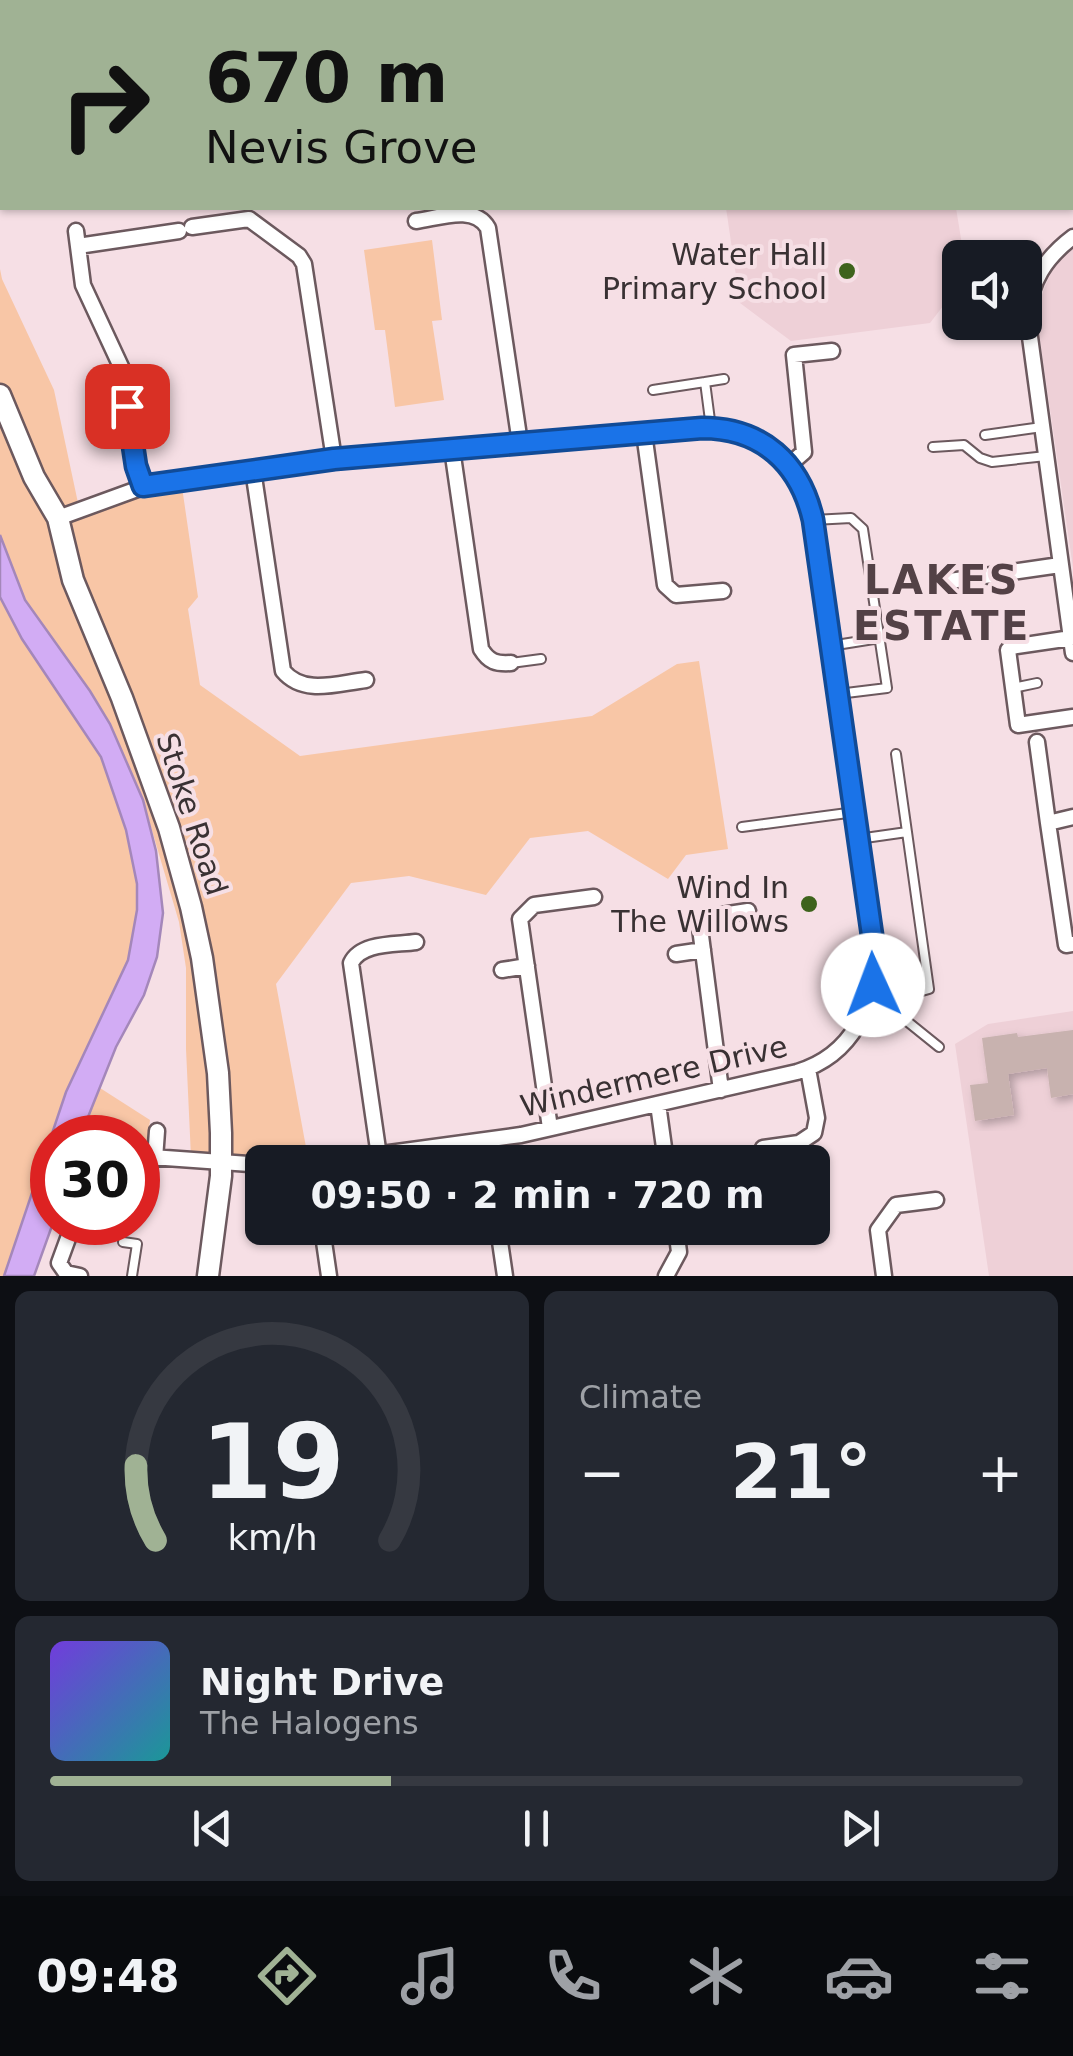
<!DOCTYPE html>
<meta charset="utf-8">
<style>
body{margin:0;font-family:"DejaVu Sans",sans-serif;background:#242831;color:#f1f3f6;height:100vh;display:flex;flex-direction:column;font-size:38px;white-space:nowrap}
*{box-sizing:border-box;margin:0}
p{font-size:32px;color:#9ea1a6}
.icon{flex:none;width:55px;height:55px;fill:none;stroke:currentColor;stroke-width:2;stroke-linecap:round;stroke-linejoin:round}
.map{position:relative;height:1276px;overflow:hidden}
.sheet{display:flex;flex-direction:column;gap:15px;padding:15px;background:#0d0f14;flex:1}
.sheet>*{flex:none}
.guide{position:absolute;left:0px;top:0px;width:1075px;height:210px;box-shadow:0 2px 8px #0004;background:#a0b294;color:#111;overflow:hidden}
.tools{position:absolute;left:942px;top:240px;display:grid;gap:20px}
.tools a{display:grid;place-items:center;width:100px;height:100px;border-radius:15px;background:#171b24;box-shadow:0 2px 8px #0004;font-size:50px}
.speed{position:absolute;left:30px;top:1115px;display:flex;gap:20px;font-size:50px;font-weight:700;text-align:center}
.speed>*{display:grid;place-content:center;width:130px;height:130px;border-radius:50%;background:#171b24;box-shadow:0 2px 8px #0004;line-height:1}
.speed .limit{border:15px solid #d22;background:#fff;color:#111}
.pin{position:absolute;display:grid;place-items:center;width:85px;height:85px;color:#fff;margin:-42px;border-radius:20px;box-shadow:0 5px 15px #0006}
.me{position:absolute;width:110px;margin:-55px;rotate:358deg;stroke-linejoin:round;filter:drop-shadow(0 0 8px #0008)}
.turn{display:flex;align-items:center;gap:35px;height:210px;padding:0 40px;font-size:45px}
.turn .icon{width:130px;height:130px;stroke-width:2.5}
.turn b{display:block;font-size:70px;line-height:85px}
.big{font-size:75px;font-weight:600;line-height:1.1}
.sheet .card{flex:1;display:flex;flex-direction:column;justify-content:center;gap:15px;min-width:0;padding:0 35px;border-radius:15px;background:#242831}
.sheet .dial{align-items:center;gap:0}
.dial svg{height:260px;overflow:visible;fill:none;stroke:#363941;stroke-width:7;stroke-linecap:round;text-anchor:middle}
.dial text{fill:#f1f3f6;stroke:none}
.song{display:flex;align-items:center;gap:30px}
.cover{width:120px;height:120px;border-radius:15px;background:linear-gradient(135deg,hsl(260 70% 55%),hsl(180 70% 35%))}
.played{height:10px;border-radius:5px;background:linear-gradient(90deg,#a0b294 35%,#363941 35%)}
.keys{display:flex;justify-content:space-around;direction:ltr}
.heat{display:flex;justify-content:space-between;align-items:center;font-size:55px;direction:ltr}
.sheet .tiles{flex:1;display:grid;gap:15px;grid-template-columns:1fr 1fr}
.card:last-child{grid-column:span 2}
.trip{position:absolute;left:245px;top:1145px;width:585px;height:100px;border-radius:15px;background:#171b24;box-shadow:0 2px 8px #0004;font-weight:600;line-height:100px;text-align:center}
.menu{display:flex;height:160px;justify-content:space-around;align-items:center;background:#090b0e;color:#9ea1a6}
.menu .icon{width:70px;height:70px}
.menu .active{color:#a0b294}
.menu b{font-size:45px;color:#f1f3f6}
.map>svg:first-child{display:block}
.built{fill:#eed0d7}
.green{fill:#f8c6a6}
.water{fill:#d2acf4;stroke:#a487ba;stroke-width:2.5}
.building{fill:#c8b2af;filter:url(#shadow)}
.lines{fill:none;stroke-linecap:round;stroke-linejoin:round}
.lane-casing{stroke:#6c595e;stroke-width:12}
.street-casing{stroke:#6c595e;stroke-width:19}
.secondary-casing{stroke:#6c595e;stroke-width:25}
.lane{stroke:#fff;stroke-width:8}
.street{stroke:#fff;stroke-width:14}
.secondary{stroke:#fff;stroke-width:20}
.route-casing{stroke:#114b97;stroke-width:25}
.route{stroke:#1a73e8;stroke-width:18}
.poi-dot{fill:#3e631c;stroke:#f6dfe5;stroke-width:4}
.labels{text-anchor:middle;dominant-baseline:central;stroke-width:8;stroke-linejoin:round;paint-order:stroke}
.poi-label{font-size:30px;fill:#393133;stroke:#f6dfe5;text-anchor:end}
.street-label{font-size:30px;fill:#393133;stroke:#f6dfe5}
.district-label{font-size:40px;font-weight:bold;letter-spacing:2.5px;fill:#534146;stroke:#f6dfe5}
</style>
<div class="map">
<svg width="1073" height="1276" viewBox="0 0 1073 1276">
<defs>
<filter id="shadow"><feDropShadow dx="4.5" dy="4.5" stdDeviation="5" flood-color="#0004"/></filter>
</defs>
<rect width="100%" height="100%" fill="#f6dfe5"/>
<path class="built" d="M726,208h230l8,49 -4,1v26l-30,39 -139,18 -51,-38z
M1073,246v322l-36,-249 2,-17 12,-30 12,-19z
M1073,1011v265h-84l-34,-232 33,-20z"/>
<path class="green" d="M432,240l10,80 -10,1 12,79 -49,7 -10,-77h-10l-11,-80z
M0,269l2,10 52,111 27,127 52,-20 49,-10 16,110 -10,12 12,76 100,71 292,-40 85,-52 22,-3 29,188 -42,6 -18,24 -80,-48 -58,7 -44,57 -77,-19 -58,7 -75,101 32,174 -117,-1 -5,-108v-81l-7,-46 -36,-122 -33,-76 -20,-33 -65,-91 -25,-65z
M0,597l22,42 79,118 25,73 11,54v26l-9,50 -30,62 -45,105 -49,149h-4z
M100,1088l50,32 -3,24 -9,-2v-4h-58z"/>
<path class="water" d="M0,535l25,65 65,91 20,33 33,76 13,51 7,62 -6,44 -13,38 -28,52 -36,90 -28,1 1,85 -19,53h-30l62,-184 62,-132 9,-50v-26l-11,-54 -25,-73 -79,-118 -22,-42z"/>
<path class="building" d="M1073,1030v64l-22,4 -4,-30 -39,6 6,41 -39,6 -5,-36 18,-2 -6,-45 35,-5 1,4z"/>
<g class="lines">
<defs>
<path id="lane" d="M1072,178h1
M705,382l19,-3
M653,390l52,-8 6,46
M985,435l57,-8
M933,447l31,-2 16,13 12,4 54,-6
M813,520l38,-2 12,11 24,159 -49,6
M830,646l50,-8
M511,663l30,-4
M1013,688l24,-5
M896,754l11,78
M742,827l113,-15
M858,839l49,-7 22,157 -28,8 -29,-4 67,54
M138,1204h1
M123,1242l14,2 -5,32"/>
<path id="street" d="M392,0v2
M603,0v2
M933,0v2
M961,2l18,-2
M416,221c23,-3 58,-17 72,7l32,215
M192,227l57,-8 50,37 5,8 30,195
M76,231l7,54 40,86 13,94 7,22
M1073,237c-28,21 -42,44 -46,78l46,338
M78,246l101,-15
M644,433l21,152 11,10 47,-4
M452,449l29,200c8,13 15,15 30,14
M789,465l15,-13 -10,-97 38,-4
M253,470l30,201c21,25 55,12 83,9
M58,518l85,-31 110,-17 81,-11 368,-30c66,-1 101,38 113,100l58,420c4,55 -20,106 -76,123l-276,63 -198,27
M943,582l117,-17
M1071,638l-60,9 -3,3 10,75 55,-8
M1037,742l11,81
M1073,817l-25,6 18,122 7,-1
M676,954l27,-4
M502,970l25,-4
M721,1090l-21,-162 9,-11 39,-6
M658,1104l8,58
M550,1128l-30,-209 14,-14 60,-8
M487,1141l3,21
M763,1148l36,-5 15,-10 3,-15 -9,-49
M138,1156l124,9
M379,1156l-28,-193c10,-21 44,-18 65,-21
M155,1159l2,-28
M79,1222l-9,11 -11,30 7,10 14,3
M322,1228l7,48
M498,1228l7,48
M676,1234l25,-4
M666,1276l13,-24 -3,-24
M884,1276l-6,-46 18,-25 40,-5"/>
<path id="secondary" d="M0,395l34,82 24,41 15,62 49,118 47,130 22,79 11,51 16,115 3,60v43l-13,100"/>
</defs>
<use href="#lane" class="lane-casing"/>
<use href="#street" class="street-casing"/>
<use href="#secondary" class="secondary-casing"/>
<use href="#lane" class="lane"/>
<use href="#street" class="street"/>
<use href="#secondary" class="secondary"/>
</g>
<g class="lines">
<defs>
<path id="route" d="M127,406l9,60 7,20 191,-27 368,-31c60,0 98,35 111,92l61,429 -1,36"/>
</defs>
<use href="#route" class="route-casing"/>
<use href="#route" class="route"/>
</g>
<g class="poi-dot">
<circle cx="847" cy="271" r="10"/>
<circle cx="809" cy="904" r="10"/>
</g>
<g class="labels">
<g class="poi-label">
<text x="827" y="254">Water Hall<tspan x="827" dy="34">Primary School</tspan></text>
<text x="789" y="887">Wind In<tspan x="789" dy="34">The Willows</tspan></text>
</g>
<g class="street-label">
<text transform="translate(192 814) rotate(72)">Stoke Road</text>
<text transform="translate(654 1076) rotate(-13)">Windermere Drive</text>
</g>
<g class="district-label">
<text x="942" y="580">LAKES<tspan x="942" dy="46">ESTATE</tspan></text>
</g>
</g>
</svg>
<div class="tools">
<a><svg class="icon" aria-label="sound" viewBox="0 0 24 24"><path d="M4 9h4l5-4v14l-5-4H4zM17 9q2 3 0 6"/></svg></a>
</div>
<div class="speed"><div class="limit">30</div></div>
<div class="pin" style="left:127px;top:406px;background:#d93025"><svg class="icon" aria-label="arrive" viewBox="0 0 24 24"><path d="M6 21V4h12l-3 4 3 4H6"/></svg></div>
<svg class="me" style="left:873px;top:985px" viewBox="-20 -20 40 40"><circle r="19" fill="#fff"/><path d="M0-13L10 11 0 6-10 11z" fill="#1a73e8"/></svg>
<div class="trip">09:50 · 2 min · 720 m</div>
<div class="guide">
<div class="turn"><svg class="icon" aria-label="right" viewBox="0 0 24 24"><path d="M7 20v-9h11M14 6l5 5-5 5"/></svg><div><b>670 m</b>Nevis Grove</div></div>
</div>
</div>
<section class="sheet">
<div class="tiles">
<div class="card dial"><svg viewBox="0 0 100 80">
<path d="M14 69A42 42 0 1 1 86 69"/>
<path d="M14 69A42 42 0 0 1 8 46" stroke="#a0b294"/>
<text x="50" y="56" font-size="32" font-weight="700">19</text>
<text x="50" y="72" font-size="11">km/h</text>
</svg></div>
<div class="card"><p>Climate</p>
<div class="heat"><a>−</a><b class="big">21°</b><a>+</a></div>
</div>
<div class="card">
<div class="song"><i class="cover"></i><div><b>Night Drive</b><p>The Halogens</p></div></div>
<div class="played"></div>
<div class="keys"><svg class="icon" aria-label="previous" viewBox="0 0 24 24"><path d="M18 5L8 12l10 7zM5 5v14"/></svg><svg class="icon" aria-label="pause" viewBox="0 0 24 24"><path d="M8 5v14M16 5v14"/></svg><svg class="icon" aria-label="next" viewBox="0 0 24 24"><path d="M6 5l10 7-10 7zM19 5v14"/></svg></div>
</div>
</div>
</section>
<nav class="menu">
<b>09:48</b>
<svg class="icon active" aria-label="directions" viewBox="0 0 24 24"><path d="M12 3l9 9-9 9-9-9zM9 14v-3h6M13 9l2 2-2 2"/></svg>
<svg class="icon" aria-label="music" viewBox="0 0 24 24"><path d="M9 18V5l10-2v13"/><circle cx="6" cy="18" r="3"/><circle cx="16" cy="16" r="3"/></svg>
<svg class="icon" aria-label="phone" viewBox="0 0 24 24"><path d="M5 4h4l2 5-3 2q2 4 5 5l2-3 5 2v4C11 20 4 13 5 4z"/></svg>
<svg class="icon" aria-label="climate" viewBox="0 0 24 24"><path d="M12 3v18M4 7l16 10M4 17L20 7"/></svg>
<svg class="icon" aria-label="car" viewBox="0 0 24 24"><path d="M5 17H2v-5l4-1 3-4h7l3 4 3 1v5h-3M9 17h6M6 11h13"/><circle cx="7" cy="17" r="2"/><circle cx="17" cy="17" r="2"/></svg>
<svg class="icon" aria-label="filters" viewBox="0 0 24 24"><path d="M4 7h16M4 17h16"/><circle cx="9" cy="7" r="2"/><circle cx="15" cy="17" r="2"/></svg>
</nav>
